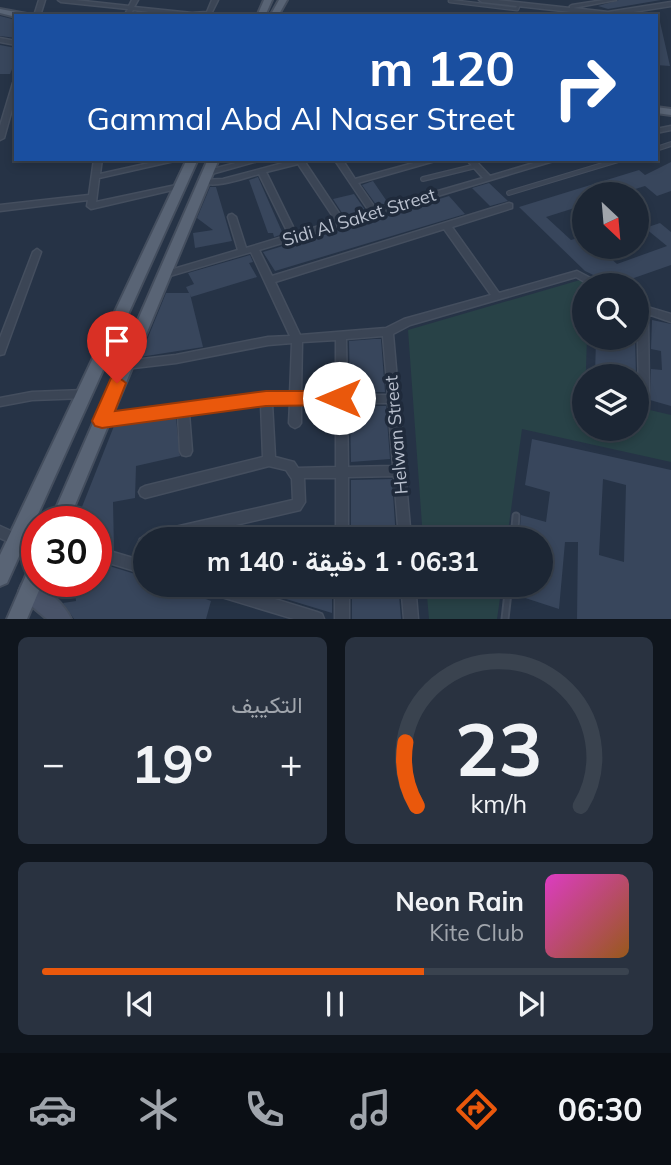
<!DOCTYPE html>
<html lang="ar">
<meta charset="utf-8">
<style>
body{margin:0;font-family:Mulish,Vazirmatn,sans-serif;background:#293240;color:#f1f3f6;direction:rtl;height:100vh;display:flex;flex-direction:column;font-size:26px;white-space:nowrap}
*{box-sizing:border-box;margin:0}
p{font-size:23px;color:#a0a5ac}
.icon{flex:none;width:38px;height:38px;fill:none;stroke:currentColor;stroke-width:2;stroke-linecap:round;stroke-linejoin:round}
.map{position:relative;height:619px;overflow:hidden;direction:ltr}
.sheet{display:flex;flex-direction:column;gap:18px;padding:18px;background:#0f151d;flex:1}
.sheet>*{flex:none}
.hud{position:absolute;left:14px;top:14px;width:644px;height:147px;border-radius:0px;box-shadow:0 4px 10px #0003,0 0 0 2px #3a434f;direction:rtl;background:#1a4fa0;color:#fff;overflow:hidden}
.needle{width:46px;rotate:154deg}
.fabs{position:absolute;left:572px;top:182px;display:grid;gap:14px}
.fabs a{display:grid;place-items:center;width:77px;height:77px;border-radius:50%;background:#1c2634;box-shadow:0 4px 10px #0003,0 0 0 2px #3a434f;font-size:35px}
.speed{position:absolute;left:21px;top:506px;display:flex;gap:14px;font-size:35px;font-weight:700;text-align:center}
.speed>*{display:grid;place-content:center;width:91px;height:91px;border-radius:50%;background:#1c2634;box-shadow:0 4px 10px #0003,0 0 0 2px #3a434f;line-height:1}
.speed .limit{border:10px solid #d22;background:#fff;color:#111}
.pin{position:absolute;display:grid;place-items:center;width:60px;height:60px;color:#fff;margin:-72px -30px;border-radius:50% 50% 50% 0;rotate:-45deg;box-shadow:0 0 7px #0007}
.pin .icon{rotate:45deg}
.me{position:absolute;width:77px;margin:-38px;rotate:270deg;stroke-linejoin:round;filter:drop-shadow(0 0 5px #0008)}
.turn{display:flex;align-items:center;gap:24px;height:147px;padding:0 28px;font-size:32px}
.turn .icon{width:91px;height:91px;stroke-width:2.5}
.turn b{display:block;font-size:49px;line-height:60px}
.big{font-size:52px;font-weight:700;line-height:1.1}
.sheet .widget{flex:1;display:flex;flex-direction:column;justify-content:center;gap:10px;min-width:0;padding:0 24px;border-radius:10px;background:#293240}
.sheet .dial{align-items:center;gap:0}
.dial svg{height:182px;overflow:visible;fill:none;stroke:#3a434f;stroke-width:7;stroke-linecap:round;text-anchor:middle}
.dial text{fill:#f1f3f6;stroke:none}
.song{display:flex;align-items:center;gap:21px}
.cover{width:84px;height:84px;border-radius:10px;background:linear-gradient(135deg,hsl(310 70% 55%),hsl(30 70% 35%))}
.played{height:7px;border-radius:4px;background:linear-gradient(90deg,#ea580c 65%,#3a434f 65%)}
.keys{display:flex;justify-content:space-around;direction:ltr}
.heat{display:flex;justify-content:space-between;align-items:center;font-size:38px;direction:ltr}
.sheet .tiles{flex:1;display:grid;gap:18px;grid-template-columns:1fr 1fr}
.widget:last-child{grid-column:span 2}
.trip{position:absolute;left:133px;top:527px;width:420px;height:70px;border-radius:35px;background:#1c2634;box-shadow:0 4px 10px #0003,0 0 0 2px #3a434f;font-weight:700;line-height:70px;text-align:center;direction:rtl}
.menu{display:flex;height:112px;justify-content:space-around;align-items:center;background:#0b0f15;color:#a0a5ac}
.menu .icon{width:49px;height:49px}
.menu .on{color:#ea580c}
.menu b{font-size:32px;color:#f1f3f6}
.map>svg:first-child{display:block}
.green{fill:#284247}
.building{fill:#38465c;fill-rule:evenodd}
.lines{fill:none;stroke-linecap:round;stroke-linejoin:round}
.service-far2-casing{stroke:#444e5e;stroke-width:5}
.service-far1-casing{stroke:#444e5e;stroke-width:6}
.service-casing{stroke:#444e5e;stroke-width:9}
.minor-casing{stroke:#444e5e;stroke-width:3}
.secondary-casing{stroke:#444e5e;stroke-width:4}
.primary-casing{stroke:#444e5e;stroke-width:4}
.service-far2{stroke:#3b4555;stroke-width:2.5}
.service-far1{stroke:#3b4555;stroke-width:3.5}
.service{stroke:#3b4555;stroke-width:5}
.minor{fill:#3b4555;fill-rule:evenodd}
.secondary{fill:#495368;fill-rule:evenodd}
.primary{fill:#596475;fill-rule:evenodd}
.route{fill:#ea580c;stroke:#983908;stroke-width:2}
.labels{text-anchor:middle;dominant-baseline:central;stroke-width:7;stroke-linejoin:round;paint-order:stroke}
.street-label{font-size:18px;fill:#b9c0ce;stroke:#1f2a3b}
</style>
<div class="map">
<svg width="671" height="619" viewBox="0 0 671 619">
<rect width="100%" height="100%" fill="#263346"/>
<path class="green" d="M580,280l8,5h-4v53h3l-3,91h53v-22l34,8v47l-149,-33 -15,110h-84l-15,-209z
M426,585h76l-5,34h-68z"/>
<path class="building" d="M619,0h42l-53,9 -10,-3z
M0,16l16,4v18l-16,-2z
M656,22h4l10,44 -14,-1z
M0,45l16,3v12l-6,14h-10z
M671,162v29l-14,5 -12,-10 -26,8h-35v11l-38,12 25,23 13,-4v11h14l19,17 50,-18 -22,-18 15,-5 11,9v33l-57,20 -29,-14 -66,-64 120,-37 6,5z
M258,177l7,16 18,41 -9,3 -1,-4h-5l-19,-53z
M373,181l15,22 -11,3 -15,-21z
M489,183l19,18 -18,5 -18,-18z
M210,187h6l16,54 -37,7 -2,-15 20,-3 -16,-12z
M354,194l11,16 -21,6 -11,-17z
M449,196l16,18 -190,57 -12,-19z
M250,255l3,7 -4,1 8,14 -66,20 -1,-3 13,53 -63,10 26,-64h23l-3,-6 8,-3 -6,-11z
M652,320l19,4v82l-21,-6 1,-31 11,1 -1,-19 -10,-2z
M596,338h39l1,38h-41z
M374,339h7l4,53h-35l-1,-51z
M350,406h36l4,53 -39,3z
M176,418l4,38 -44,10 -1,32 -22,4 1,48 -18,-5v-23h-20l38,-96z
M532,439l139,31v149h-94l1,-77h-13l-6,67 -46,-15 1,-10h27v-45h-22l2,-24 25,7 4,-30 -25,-7zM603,479l23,6 -2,77 -25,-7z
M392,479l4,60h-45v-59z
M96,562l49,15v7h22l44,17 -5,18h-132l-11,-16 13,-2 -2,-20h22z
M247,584h85v29l-85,-26z
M352,584h46l3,35h-49z"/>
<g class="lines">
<defs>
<path id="service-far2" d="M450,1l67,8 2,-5"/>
<path id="service-far1" d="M656,149l15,-5
M423,179l53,-13
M509,193l113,-34"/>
<path id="service" d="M514,539l2,-23
M505,619l4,-35"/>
<path id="minor" d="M39,0h6l-5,16h-6z
M58,0h17l54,6 3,-6h6l-4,7 58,6 15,-1 5,-12h6l-7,14c-26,4 -52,-1 -78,-4l-3,6h-6l4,-7 -67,-7z
M479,0h18l73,8v-2l2,-1 32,-5h12l-43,8 35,4 63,-10v4l-63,10 -126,-14z
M0,38l16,3v4l-16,-3z
M16,81v14l-12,43 -4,2v-14l13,-43z
M671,126v4l-15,3v-4z
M94,159h8l-2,15 67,-15h16l-84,19 -3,24 85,-18 4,2 -4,2 -90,21 -4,-3 1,-6 -88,11v-6l89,-10z
M251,159h14l-57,16 -4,-2 1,-2z
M298,159h14l-7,3 38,57 26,-8 -35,-52h8l13,20 73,-20h14l-84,24 18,26 107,-31 -17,-19h8l16,17 57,-17h13l-301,91 13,26 237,-73 3,1v4l-60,19 47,66 78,-22 23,12 2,2h-12l-14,-8 -166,48 -17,9 18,205h-12l-5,-63 -46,1v62h-12v-61h-32l1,24 -5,8 -124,29h-31v35l-49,-15v-12l37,11 7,-19 9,-6 144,-33 -1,-21 -6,-9 -17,-4 -124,32 -4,-2 -2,-4 2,-4 4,-2 118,-29 -2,-53 -72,9 3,38 -2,4 -4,1 -4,-1 -2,-4 -2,-36 -77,10 -4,-2 -2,-3 2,-3 4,-2 165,-20h24l2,-52 -24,2 -92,18 -51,6 -4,-1 -1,-3 1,-3 4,-1 51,-6 92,-18 22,-1 -39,-84 -88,26 -5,-3 2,-2 78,-23 -10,-33 1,-2 3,-1 4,3 10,31 43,-13 -30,-61c-18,5 -43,15 -60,8l4,-2 20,-1zM298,164l38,57 -40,12 -30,-61zM444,229l47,66 -87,24 -18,9 -86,7 -25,-53zM383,336l5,59h-41l-1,-56zM336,340v55h-35l1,-53zM272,403h18l-1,20 2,3 4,2 4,-2 2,-3v-20h35v64l-38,1 -4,-6 -19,-5zM347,403h41l5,63 -45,1z
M37,249l4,3 -36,99 -1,3 -4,1v-17l33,-86z
M637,304l34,10v8l-23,-8 1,81 -1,3 -4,1 -4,-1 -1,-3z
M85,390l4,1 1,3 -1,3 -4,1 -53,2 -32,6v-8l32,-6z
M0,526l22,10 1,4 -1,4 -5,2 -17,-8z
M196,584h30l91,28 5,2 2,5h-30l-92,-28 -5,-2z
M335,584h14v35h-14z
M401,584h14l3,35h-14z"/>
<path id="secondary" d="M29,581c16,7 35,22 42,38h-24l-25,-21 -3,-7 3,-7z"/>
<path id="primary" d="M264,0h8l-7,16h-8z
M279,0h8l-9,16h-8z
M0,9l27,5 1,2 -12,1 -16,-4z
M656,107l15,2v6l-15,-2z
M187,159h11l-191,424 -7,3v-31z
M208,159h11l-151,363h-18z
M37,564v17h6l-16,38h-20l23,-53z"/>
</defs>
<use href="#service-far2" class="service-far2-casing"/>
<use href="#service-far1" class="service-far1-casing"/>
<use href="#service" class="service-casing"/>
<use href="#minor" class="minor-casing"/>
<use href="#secondary" class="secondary-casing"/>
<use href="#primary" class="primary-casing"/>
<use href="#service-far2" class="service-far2"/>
<use href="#service-far1" class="service-far1"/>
<use href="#service" class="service"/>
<use href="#minor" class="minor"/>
<use href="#secondary" class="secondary"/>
<use href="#primary" class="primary"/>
</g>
<path class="route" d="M117,376l9,7 -11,28 151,-20h73l9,7 -9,7 -73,1 -164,22 -7,-2 -3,-5 19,-43z"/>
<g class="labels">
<g class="street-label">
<text transform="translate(359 217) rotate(-17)">Sidi Al Saket Street</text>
<text transform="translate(396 435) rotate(-95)">Helwan Street</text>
</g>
</g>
</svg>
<div class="fabs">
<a><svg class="needle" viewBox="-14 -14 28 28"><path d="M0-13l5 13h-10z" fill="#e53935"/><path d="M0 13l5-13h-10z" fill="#a0a5ac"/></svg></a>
<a><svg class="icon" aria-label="search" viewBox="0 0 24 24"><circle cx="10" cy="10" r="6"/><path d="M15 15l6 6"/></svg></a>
<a><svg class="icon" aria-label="layers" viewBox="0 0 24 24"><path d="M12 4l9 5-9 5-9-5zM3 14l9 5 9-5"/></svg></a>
</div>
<div class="speed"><div class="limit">30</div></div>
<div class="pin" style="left:117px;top:383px;background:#d93025"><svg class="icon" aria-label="arrive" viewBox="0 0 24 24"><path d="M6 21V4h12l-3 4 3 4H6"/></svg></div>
<svg class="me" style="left:339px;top:398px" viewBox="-20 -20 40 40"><circle r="19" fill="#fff"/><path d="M0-13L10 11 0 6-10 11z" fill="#ea580c"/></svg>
<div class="trip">06:31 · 1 دقيقة · 140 m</div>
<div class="hud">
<div class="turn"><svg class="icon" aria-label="right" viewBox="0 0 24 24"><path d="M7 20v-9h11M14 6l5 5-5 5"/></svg><div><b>120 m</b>Gammal Abd Al Naser Street</div></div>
</div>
</div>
<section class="sheet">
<div class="tiles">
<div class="widget dial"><svg viewBox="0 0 100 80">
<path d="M14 69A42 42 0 1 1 86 69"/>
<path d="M14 69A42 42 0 0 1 9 41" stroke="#ea580c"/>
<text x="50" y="56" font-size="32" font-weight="700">23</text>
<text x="50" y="72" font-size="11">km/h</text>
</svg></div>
<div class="widget"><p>التكييف</p>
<div class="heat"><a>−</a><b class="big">19°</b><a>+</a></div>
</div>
<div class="widget">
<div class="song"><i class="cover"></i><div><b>Neon Rain</b><p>Kite Club</p></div></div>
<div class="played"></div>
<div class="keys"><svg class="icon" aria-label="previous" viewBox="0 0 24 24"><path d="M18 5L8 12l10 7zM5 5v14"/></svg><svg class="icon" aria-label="pause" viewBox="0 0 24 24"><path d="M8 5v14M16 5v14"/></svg><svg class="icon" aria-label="next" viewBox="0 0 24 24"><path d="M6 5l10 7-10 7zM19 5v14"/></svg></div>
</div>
</div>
</section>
<nav class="menu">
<b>06:30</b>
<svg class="icon on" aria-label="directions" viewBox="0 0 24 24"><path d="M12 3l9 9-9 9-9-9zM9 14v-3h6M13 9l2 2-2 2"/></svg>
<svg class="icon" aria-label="music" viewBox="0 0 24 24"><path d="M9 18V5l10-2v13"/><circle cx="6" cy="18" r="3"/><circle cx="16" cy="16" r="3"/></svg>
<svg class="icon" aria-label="phone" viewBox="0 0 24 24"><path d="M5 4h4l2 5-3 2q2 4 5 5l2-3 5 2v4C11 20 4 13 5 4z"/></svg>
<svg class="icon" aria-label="climate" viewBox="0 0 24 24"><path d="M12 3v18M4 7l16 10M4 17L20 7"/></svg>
<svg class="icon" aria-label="car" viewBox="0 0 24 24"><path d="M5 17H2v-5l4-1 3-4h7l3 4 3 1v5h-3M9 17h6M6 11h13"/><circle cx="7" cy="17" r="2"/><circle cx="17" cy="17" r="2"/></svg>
</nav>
